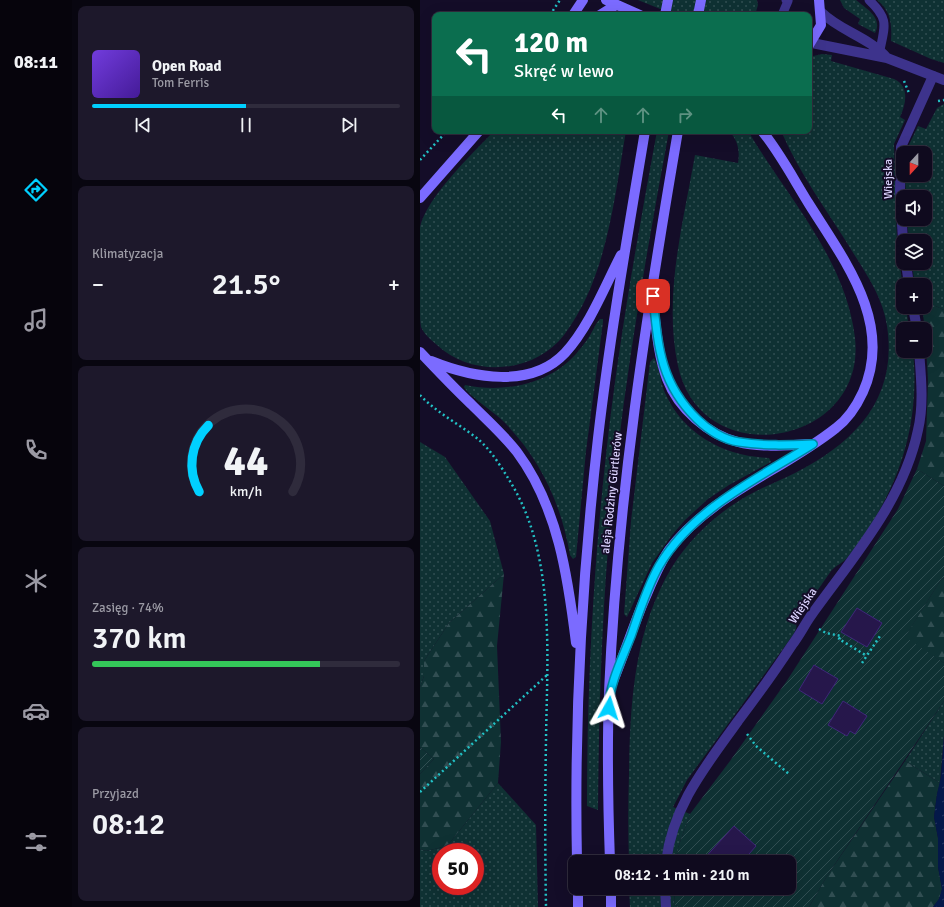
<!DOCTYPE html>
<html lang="pl">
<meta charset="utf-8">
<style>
body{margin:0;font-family:Signika,sans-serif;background:#1d182b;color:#f1f3f6;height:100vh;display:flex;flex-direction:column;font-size:15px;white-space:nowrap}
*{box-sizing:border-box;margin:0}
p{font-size:13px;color:#9b9aa4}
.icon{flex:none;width:22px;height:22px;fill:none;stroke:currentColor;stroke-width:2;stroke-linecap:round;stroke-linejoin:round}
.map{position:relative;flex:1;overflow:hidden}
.drawer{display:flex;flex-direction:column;gap:6px;padding:6px;background:#080610;width:348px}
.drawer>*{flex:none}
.hud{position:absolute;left:12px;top:12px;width:380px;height:122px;border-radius:8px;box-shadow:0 4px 16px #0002,0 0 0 1px #2f2b3c;background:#0b6e4f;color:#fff;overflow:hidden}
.needle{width:26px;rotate:201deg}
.controls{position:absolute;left:476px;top:146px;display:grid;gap:8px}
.controls a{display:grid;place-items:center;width:36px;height:36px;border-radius:8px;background:#0f0a1e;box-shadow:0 4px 16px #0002,0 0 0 1px #2f2b3c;font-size:20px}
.speed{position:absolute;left:12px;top:843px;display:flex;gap:8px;font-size:20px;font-weight:700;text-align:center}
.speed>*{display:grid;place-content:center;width:52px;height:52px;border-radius:50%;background:#0f0a1e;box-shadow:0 4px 16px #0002,0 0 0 1px #2f2b3c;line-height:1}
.speed .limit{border:6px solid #d22;background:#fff;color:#111}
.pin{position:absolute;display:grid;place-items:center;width:34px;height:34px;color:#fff;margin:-17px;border-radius:8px;box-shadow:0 2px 6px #0006}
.me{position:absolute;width:44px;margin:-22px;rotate:6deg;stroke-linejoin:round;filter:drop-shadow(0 0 3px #0008)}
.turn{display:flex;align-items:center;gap:14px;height:84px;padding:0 16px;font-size:18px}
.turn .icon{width:52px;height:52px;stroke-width:2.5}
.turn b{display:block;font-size:28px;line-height:34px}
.lanes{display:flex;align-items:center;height:38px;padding:0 16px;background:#0003;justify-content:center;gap:20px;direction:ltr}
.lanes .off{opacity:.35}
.big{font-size:30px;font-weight:600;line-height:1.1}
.drawer .widget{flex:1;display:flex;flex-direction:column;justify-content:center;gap:6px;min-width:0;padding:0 14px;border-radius:8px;background:#1d182b}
.drawer .dial{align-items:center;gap:0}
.dial svg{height:104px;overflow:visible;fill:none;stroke:#2f2b3c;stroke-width:7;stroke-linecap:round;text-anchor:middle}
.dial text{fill:#f1f3f6;stroke:none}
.song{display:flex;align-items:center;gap:12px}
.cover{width:48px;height:48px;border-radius:6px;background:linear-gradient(135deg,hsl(260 70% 55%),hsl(260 70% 35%))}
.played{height:4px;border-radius:2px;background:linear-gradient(90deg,#00d0ff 50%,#2f2b3c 50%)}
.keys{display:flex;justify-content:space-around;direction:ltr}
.heat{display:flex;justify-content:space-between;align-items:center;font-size:22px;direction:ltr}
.charge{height:6px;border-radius:3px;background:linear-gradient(90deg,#34c759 74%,#2f2b3c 0)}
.trip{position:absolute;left:148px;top:855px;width:228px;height:40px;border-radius:8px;background:#0f0a1e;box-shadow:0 4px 16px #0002,0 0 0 1px #2f2b3c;font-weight:600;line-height:40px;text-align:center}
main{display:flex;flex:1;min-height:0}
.tabs{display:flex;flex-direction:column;width:72px;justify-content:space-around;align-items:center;background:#06040c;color:#9b9aa4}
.tabs .icon{width:28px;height:28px}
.tabs .active{color:#00d0ff}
.tabs b{font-size:18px;color:#f1f3f6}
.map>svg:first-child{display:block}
.grass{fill:url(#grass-dots);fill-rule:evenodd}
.forest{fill:url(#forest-firs)}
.garden{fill:url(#garden-furrows)}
.water{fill:url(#water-ripples)}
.building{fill:#26174b;stroke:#3e2679}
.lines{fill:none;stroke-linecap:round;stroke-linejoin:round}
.path{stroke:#22c1c5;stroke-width:2.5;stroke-dasharray:2 3;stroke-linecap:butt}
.service{stroke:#3d338c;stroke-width:9}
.minor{stroke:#3d338c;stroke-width:10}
.tertiary{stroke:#3d338c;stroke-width:10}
.secondary{stroke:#7b6bff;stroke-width:10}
.route-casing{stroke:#0087a6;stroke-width:10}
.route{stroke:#00d0ff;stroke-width:7}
.labels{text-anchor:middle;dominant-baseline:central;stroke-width:4;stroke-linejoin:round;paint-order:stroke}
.street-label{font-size:12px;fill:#dcd4ff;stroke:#140d28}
</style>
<main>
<nav class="tabs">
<b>08:11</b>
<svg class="icon active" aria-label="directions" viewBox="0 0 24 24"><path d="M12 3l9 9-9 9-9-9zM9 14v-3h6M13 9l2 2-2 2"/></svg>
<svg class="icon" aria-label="music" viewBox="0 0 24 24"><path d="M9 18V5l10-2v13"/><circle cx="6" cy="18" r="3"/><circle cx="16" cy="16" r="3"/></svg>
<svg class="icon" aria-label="phone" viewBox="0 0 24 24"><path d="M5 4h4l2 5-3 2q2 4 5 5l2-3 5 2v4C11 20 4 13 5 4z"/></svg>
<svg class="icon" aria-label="climate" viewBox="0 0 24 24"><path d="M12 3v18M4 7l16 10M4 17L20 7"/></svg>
<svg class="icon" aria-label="car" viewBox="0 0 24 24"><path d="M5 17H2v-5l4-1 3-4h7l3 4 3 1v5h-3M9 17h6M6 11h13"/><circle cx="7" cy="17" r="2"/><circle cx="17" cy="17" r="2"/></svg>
<svg class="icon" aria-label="filters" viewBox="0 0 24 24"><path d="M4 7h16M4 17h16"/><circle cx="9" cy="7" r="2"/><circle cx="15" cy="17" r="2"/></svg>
</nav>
<section class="drawer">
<div class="widget">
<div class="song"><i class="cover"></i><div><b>Open Road</b><p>Tom Ferris</p></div></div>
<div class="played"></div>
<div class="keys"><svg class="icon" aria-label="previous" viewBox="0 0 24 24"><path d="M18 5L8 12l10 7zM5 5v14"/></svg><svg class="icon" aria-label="pause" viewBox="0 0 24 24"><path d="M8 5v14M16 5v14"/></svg><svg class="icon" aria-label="next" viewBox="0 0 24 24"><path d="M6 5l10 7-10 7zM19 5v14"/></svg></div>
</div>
<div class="widget"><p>Klimatyzacja</p>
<div class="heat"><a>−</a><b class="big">21.5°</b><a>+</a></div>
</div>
<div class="widget dial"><svg viewBox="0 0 100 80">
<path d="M14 69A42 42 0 1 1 86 69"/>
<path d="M14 69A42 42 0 0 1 21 18" stroke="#00d0ff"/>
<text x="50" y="56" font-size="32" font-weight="700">44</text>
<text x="50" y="72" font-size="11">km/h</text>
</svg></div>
<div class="widget"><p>Zasięg · 74%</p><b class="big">370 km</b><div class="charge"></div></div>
<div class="widget"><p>Przyjazd</p><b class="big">08:12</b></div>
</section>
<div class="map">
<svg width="524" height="907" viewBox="0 0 524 907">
<defs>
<pattern id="grass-dots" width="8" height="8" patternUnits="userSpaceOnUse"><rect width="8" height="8" fill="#0f3133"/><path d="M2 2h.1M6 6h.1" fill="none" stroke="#314e52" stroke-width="1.8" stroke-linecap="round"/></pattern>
<pattern id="forest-firs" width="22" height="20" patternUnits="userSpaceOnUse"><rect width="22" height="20" fill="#0f3133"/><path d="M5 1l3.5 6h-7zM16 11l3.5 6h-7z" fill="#314e52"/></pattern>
<pattern id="garden-furrows" width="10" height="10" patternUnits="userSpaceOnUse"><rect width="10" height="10" fill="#0f3133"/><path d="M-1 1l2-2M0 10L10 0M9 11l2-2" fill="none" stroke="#314e52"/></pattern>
<pattern id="water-ripples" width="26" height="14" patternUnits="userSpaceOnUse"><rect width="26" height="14" fill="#041849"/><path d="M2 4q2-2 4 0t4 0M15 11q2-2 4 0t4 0" fill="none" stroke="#283964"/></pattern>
</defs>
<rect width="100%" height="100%" fill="#140d28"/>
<path class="grass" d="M218,0h119l1,5 -3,10h-80z
M420,0h16c11,9 27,18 19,33l-17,-9 2,-5 -16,-11z
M457,0h67v63l-13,-4 -40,-18c1,-17 0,-30 -14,-41z
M402,54l10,1 -1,6 63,18c16,7 12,25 6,38l5,3 -11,24 3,100 6,44v19h3l3,22h-6v22h10c8,78 -17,146 -66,207 -4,5 -11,7 -16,13l-34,49 -1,9 -3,6 -106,145 -14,27 17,7 -12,34 -1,14h-48c-1,-29 -1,-58 0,-88 1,-71 5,-144 43,-207 18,-29 45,-54 75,-71 16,-9 32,-15 48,-23 60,-31 103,-74 92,-147 -4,-28 -20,-51 -35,-75 -24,-39 -53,-78 -71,-120h28v-74z
M524,104v206l-19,-9v-16h-8l-3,-5 -2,-17h13v-22h-16l-2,-22h18v-22h-19l-1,-22h20v-22h-19v-2l12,-25 8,3 11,-21z
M74,131h132c-12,69 -19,147 -62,204 -30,39 -92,43 -127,10 -6,-5 -13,-11 -16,-18 -1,-5 -1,-13 -1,-18 0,-19 0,-39 0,-58 0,-7 0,-17 0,-24 7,-30 52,-73 74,-96z
M237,131h12c-20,108 -39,216 -52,326 -14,117 -18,235 -19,353l-11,-4c0,-117 6,-234 19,-351 12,-109 31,-216 51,-324z
M309,131h19c39,66 98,128 107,207 12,108 -154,137 -177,28 -15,-70 5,-142 17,-211l43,8c2,-12 0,-23 -9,-32z
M180,319h3v3l-17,129 -10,106 -3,2 -3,-4c-9,-52 -30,-97 -67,-134 -10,-10 -33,-24 -39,-34l1,-2c39,8 83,0 111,-31 4,-5 9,-11 13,-17 4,-6 6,-13 11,-18z
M234,358c6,9 6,24 11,35 19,42 59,63 104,65l2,4 -42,23 -21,14 -23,21 -13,15 -20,28 -25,54 -3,-3 7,-93 19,-159z
M0,442l25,15 45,64 14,53 -55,49 -25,38v15l-4,11z
M524,701v35l-4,47 -35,-22z
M78,783l38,42 2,82h-118v-58l6,2 21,-5zM21,852h34v34h-34z
M209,888h46l-1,16 5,3h-49z"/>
<path class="forest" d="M505,301l19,9v176l-27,-17 9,-28 2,-61 -3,-50 -3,-23h3z
M84,574l-7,72 4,96 -3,41 -51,63 -21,5 -6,-2v-75l14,-15 -14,-12v-60l4,-11v-15l25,-38z
M522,578l2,1v84l-40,-25z
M485,761l35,22 -3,11 -3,23 4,21v29l4,22 -3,10 -6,8h-124l18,-31z"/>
<path class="garden" d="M497,469l27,17v93l-2,-1 -37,59 39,26v38l-117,175 -18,31h-130l-5,-3 1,-16h114v-26h-112l1,-14 12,-34 40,-53 56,-79 112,-173z
M0,747l14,12 -14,15z"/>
<path class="water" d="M524,736v171h-11l6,-8 3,-10 -4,-22v-29l-4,-21 3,-23 4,-17z"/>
<path class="building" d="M437,608l25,15 -15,24 -26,-15z
M394,665l24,14 -16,25 -23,-14z
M423,701l24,15 -12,18 -5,-3 -3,5 -19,-11z
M314,826l22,20 -14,16h-41z"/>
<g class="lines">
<path class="path" d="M130,15l10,-15
M484,81l5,12
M518,101l6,-1
M0,160l27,-29
M0,395c17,18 39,29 58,44 13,11 24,29 33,44 45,74 36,174 35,257 -1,56 -1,111 0,167
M399,629l7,4 15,3 -2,3 28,17
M442,663l18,-27
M327,734l9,12 33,28
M0,792l127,-117"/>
<path class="service" d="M449,0c20,19 16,25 11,50
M362,15l6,-14 -2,-1"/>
<path class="minor" d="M483,241l-3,-51 1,-43 32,-71
M486,263l3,22
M493,307l4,22
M246,862c7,-57 40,-96 72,-141 19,-25 37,-50 54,-76 7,-9 12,-19 18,-28 42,-59 93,-115 108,-187 6,-25 3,-54 1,-79
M245,888l1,19"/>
<path class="tertiary" d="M401,12c19,19 48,25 66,46
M392,43l75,15 57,22"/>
<path class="secondary" d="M186,0l34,15
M153,15l10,-15
M180,15l16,-10
M245,15l3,-15
M278,15l3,-15
M389,45l12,-20 -2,-25
M0,198l59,-67
M233,301c3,26 5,54 14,78 11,29 41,56 71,63 23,6 49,3 73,2
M0,352c17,18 33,35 51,52 16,16 32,30 46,48 41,55 51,125 59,191
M11,361c42,17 100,28 134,-8 24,-26 40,-67 56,-98
M192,684c11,-27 20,-54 31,-81 8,-18 15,-37 26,-53 43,-56 113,-79 167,-122 12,-9 21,-23 27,-36 31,-69 -19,-132 -54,-188 -15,-24 -29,-51 -47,-73
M157,862c-3,-141 5,-284 21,-424 12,-103 30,-205 47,-307
M190,862c-2,-56 -3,-114 -1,-170 8,-189 37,-375 69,-561
M158,888v19
M191,888v19"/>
</g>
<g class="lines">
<defs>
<path id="route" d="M189,708c0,-24 13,-49 22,-72 8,-23 16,-49 28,-70 34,-58 100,-88 154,-122 -25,1 -49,2 -74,-2 -15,-2 -31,-12 -42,-23 -37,-36 -39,-73 -44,-123"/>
</defs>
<use href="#route" class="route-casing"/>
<use href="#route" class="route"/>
</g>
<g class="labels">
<g class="street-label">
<text transform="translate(468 179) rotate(-90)">Wiejska</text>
<text transform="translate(192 493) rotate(-84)">aleja Rodziny Gürtlerów</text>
<text transform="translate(383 606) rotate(-56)">Wiejska</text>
</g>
</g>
</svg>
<div class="controls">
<a><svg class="needle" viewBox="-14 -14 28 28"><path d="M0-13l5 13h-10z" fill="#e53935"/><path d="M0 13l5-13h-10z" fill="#9b9aa4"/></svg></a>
<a><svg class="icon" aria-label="sound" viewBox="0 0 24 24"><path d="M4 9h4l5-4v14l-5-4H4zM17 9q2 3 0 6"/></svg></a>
<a><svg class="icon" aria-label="layers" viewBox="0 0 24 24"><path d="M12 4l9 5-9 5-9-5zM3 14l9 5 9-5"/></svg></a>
<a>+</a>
<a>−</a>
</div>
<div class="speed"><div class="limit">50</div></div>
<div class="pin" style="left:233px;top:296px;background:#d93025"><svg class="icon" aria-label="arrive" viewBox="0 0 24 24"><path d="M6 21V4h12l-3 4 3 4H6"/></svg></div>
<svg class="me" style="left:189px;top:708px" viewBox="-20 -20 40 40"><path d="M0-17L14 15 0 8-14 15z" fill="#00d0ff" stroke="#fff" stroke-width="4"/></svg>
<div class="trip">08:12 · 1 min · 210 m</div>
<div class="hud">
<div class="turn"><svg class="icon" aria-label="left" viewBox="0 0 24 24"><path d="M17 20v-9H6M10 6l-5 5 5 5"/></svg><div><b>120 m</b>Skręć w lewo</div></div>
<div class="lanes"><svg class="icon" aria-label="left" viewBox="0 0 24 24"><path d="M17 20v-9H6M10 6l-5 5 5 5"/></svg><svg class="icon off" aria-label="ahead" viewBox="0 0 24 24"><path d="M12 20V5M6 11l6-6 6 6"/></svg><svg class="icon off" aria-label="ahead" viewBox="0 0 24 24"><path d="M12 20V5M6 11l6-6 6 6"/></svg><svg class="icon off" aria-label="right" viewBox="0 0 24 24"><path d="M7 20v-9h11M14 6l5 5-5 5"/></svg></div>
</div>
</div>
</main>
